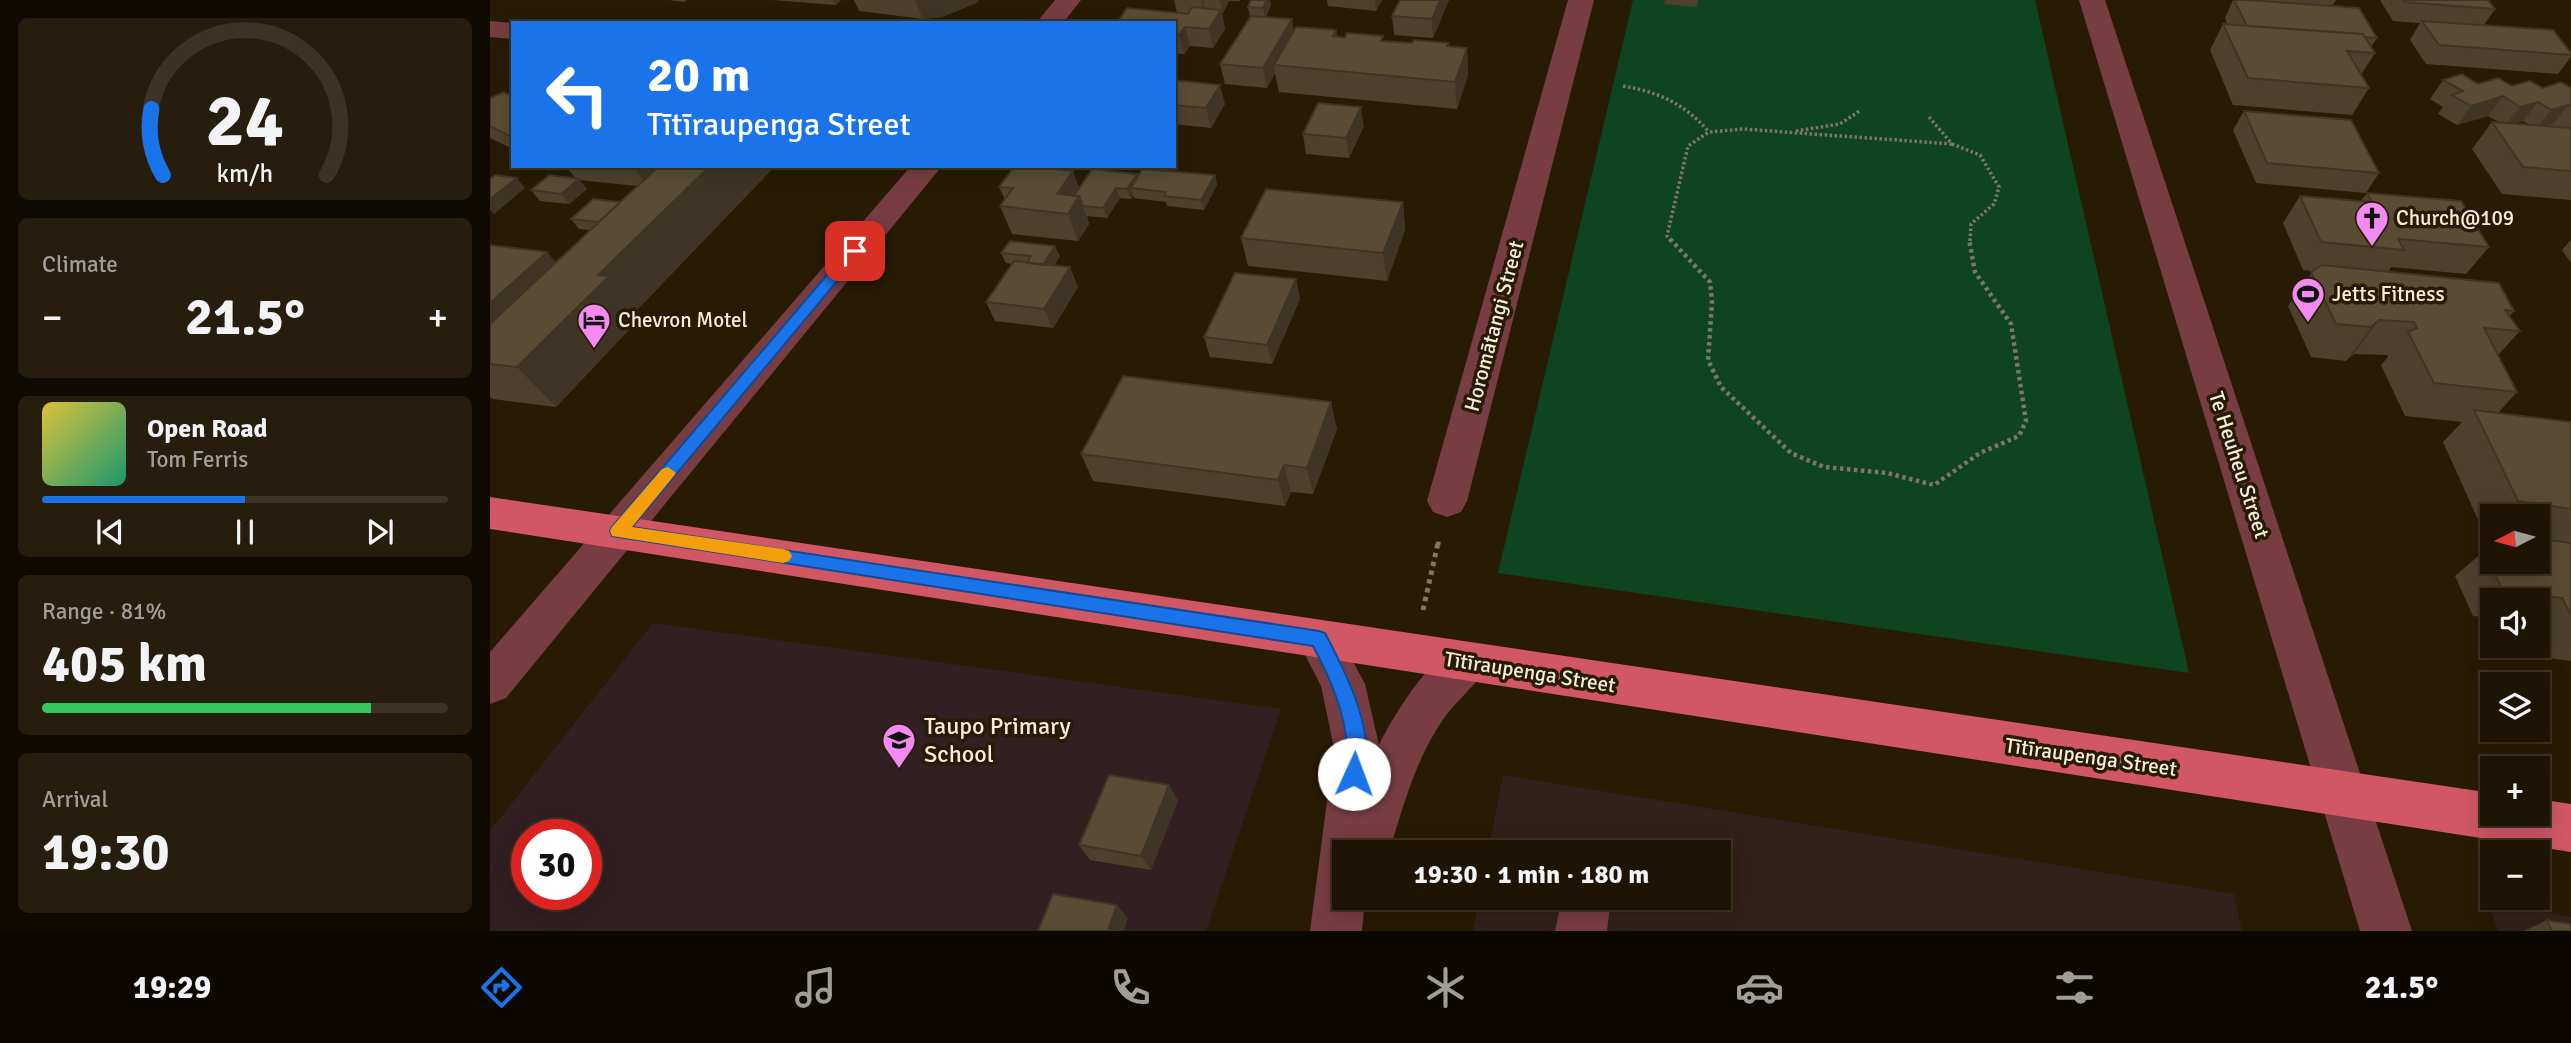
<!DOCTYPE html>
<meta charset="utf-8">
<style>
body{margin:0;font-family:Signika,sans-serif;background:#261d0d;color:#f1f3f6;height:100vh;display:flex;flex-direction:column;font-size:26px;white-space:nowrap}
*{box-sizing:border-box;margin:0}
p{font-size:23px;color:#a19e9a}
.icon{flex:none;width:38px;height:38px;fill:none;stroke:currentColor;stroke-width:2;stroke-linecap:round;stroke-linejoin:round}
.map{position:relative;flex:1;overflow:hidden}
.details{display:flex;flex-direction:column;gap:18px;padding:18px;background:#100b02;width:490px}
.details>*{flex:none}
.top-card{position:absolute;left:21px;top:21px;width:665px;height:147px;border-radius:0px;box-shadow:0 4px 18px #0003,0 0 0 2px #3c3325;background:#1a73e8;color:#fff;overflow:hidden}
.needle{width:46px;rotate:264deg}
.tools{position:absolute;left:1990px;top:504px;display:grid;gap:14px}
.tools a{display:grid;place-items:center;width:70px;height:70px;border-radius:0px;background:#1e1403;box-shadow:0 4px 18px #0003,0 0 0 2px #3c3325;font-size:35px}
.speed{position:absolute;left:21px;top:819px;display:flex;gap:14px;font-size:35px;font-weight:700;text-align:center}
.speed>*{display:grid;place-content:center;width:91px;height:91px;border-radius:50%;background:#1e1403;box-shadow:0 4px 18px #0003,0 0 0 2px #3c3325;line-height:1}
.speed .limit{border:10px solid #d22;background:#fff;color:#111}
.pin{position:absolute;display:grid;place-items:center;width:60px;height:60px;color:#fff;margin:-30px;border-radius:14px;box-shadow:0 4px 10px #0006}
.me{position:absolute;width:77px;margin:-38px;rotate:2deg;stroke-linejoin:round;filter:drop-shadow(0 0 5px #0008)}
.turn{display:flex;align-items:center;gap:24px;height:147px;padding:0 21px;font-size:32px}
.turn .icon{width:91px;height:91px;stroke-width:2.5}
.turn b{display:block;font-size:49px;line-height:60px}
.big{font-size:52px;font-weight:800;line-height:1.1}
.details .tile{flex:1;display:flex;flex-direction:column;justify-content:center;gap:10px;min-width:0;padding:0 24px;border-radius:10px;background:#261d0d}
.details .dial{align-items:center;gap:0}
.dial svg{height:182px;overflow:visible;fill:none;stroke:#3c3325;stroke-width:7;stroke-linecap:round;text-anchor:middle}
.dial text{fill:#f1f3f6;stroke:none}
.song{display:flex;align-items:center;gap:21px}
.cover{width:84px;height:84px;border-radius:10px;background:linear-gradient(135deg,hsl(50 70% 55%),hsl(160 70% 35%))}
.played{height:7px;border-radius:4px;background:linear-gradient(90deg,#1a73e8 50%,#3c3325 50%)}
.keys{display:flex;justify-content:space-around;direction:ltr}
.heat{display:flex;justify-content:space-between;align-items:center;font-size:38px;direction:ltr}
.charge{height:10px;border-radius:5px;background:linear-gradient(90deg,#34c759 81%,#3c3325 0)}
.trip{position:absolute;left:842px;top:840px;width:399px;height:70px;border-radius:0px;background:#1e1403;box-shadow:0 4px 18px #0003,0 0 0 2px #3c3325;font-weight:800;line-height:70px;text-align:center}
.dock{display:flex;height:112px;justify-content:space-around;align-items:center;background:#0c0801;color:#a19e9a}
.dock .icon{width:49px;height:49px}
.dock .selected{color:#1a73e8}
.dock b{font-size:32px;color:#f1f3f6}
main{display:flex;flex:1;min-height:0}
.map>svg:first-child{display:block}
.commercial{fill:#32201a}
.education{fill:#311f22;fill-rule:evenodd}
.green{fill:#0e4420}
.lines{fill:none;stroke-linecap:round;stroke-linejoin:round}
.path-far2{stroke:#817662;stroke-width:3.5;stroke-dasharray:2.5 2.5;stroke-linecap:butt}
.path-far1{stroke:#817662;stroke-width:4.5;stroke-dasharray:3.5 3.5;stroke-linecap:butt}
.path{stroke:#817662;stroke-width:5;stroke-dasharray:4.5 4.5;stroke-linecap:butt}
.minor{fill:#783d42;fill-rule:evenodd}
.major{fill:#d15765;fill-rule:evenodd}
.wall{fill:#4d412d;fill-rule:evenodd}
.shaded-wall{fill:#3f3524}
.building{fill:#5a4c34;stroke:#3f3524;stroke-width:2}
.route{fill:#1a73e8;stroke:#114b97;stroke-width:2}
.slow{fill:#f59e0b}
.labels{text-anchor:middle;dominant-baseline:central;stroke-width:7;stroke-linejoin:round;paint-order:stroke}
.poi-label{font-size:21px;fill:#f5ecde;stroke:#281b04;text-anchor:start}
.street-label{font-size:21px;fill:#f5ecde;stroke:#281b04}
.near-poi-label{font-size:24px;fill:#f5ecde;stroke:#281b04;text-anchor:start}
</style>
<main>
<section class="details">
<div class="tile dial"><svg viewBox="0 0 100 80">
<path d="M14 69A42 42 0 1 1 86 69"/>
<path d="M14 69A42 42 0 0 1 9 40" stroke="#1a73e8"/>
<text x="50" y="56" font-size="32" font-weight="700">24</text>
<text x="50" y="72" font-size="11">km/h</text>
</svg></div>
<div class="tile"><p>Climate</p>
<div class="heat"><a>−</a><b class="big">21.5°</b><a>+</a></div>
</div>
<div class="tile">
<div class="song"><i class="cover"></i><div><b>Open Road</b><p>Tom Ferris</p></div></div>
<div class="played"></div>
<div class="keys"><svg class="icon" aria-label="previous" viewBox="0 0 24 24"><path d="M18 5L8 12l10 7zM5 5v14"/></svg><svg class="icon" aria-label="pause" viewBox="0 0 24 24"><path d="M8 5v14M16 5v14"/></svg><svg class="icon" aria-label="next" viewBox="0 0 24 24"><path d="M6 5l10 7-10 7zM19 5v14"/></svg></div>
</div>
<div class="tile"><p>Range · 81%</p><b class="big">405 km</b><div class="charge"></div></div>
<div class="tile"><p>Arrival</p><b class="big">19:30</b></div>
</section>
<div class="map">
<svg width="2081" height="931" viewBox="0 0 2081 931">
<rect width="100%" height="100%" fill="#281b04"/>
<path class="commercial" d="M1013,775l731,119 8,37h-769l6,-33h239v-46h-230z
M1997,901l84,16v14h-73z"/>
<path class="education" d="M163,623l628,86 -75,222h-716v-100zM37,835h59v59h-59z"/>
<path class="green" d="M1143,0h402l154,673 -691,-100z"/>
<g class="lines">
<path class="path-far2" d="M1133,86c36,6 62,18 86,46
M1439,117l23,27
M1306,131l44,-7 21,-14
M1462,144l28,11 19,32 -5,17 -23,20 -1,17
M1181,241l-4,-5 21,-90 21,-14 34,-3 209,15"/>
<path class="path-far1" d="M1180,239l40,43 2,20 -4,58 13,27 70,66 33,14 63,6 47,12 46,-32 39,-17 7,-15 -15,-97 -36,-52 -6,-33
M948,545l1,-5"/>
<path class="path" d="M933,610l15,-67"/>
<path class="minor" d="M565,0h26l-18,23h-27z
M1078,0h26l-127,501 -6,11 -14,5 -14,-5 -6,-11z
M1589,0h26l307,931h-52z
M0,21l23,2v16l-23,-2z
M421,166h31l-436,532 -16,6v-52z
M829,620l15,6 31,58 14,61c12,-25 58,-102 88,-102 4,0 12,4 16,5l6,14c-11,23 -33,38 -47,59 -27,40 -39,86 -53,131h-45v46h21l-3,33h-52l24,-183 -13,-62 -24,-47 7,-13z
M1072,898h46l2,6 -3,27h-52z"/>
<path class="major" d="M0,497l2002,296v21h46v-15l33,5v48l-2081,-323z"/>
</g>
<path class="wall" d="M179,0h18l-3,2z
M282,0h69l-5,5z
M364,0h125l-3,3 -34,14 -19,2 -64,-8z
M684,0h66v1h-11l-6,12h-1l3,16 -12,19 -23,-2 -6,8 -10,-1v-30l3,-10z
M777,0h3l1,5 -5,12 28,14 42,-1 1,7 75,6h37v4l18,1 1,27 -11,34 -178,-17 -4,-19 -8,15 -42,-4 -5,-20 30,-47 -2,-10z
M837,0h55l-6,11 -48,-5z
M910,0h49l-16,38 -39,-3 -2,-19z
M1175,0h33l-1,7 -33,-3z
M1743,0h103l-4,6 45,32 -6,9 4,6 -14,22 8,13 -17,27 -119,-10 -23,-55 13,-26h4l-2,-6z
M1890,0h108l7,9 -11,16 87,28v4l-13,17 -132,-10 -16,-24 10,-17 -27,-2z
M684,80l51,24 -14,24 -37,-4z
M1953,80l35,4 65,4h28v112l-69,-6 -30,-45 20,-27h7l-11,-6 -31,9 -19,-11 5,-7 -13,-8zM2033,121l5,3 -13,-1z
M23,96v53l-23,-11v-40z
M1754,111l135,62 -13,20 -110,-10 -23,-53z
M874,126l-15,32 -43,-4 -3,-20z
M76,166h209l-138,144 5,6 -86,91 -63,-8 -3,-2v-152l66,17 34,-32 -11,-1 -8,-10 49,-17 17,-16 -58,-6 8,9 -18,15 -29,-3 -9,-11 44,-12z
M725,175l2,10 -13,25 -37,-4 -1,-4 -32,-4 -1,-3 -2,4 -11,-1 -13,20 -20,-2 2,8 -11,17 -66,-7 -12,-28 5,-7 -6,-12 81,1 58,-11z
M1877,193l122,54 -23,27 -75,-7 -3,5 126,39 -4,5 10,15 -22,24 19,37 -19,21 73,9v239l-23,-3 -10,-20v-38h-46v18l-19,-2 -18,-40 29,-25 54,11v-46h-46v18l-8,-1 -41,-91 19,-20 -57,-6 -24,-51 7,-8 -1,-2 -33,-1 -8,7 -35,-4 -23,-51 25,-35 -10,-1 -20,-47 17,-27 61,5z
M913,202l2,28 -18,51 -139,-15 -7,-28z
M2081,240v23l-9,-13z
M511,253l59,3 -6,10 24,21 -25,41 -58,-7 -9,-19 26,-38 -6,-1z
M806,279l4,20 -28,65 -62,-7 -6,-20z
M847,429l-24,65 -22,-2 -6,14 -192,-25 -12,-27z
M679,785l9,16 -27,69 -61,-10 -11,-15z
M2057,920l24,11h-47z"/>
<path class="shaded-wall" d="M343,0h8l-5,5z
M425,0h64l-3,3 -34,14 -19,2z
M711,0h2l3,13 -2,4z
M730,0h9l-6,13z
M777,0h3l1,5 -6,13 -2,-10z
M885,0h7l-6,11z
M950,0h9l-16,38 -1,-19z
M731,10l4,19 -12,19 -4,-19z
M802,19l3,19 -21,27 1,8 -8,15 -4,-20z
M695,27l5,19 -6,8 -5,-19z
M977,48l1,27 -11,34 -2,-27z
M730,85l5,19 -14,24 -5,-20z
M2013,96l-15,20 -31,9 14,-19z
M2048,102l-15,19 -18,5 15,-19z
M2078,105l-15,19 -17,5 15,-19z
M871,107l3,19 -15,32 -3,-20z
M145,166h35l-22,21 -14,-19z
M220,166h65l-138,144 5,6 -86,91 -39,-40 81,-92z
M583,171l10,27 -2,3 8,23 -11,17 -10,-27 -11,-20z
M647,174l3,10 -9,4 2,7 -2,4 -4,-10z
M725,175l2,10 -13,25 -3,-10z
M27,178l8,10 -31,26 -4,-4v-11z
M89,179l8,10 -18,15 -8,-10z
M626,188l4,10 -13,20 -4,-10z
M913,202l2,28 -18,51 -4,-28z
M565,246l5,10 -17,25 -4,-10z
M57,252l24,28 -81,75v-52z
M580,267l8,20 -25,41 -9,-19z
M806,279l4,20 -28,65 -5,-19z
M1889,320l-25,34 -8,7 25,-34z
M841,402l6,27 -24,65 -6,-26z
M794,465l7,27 -6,14 -7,-26z
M679,785l9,16 -27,69 -10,-14z
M627,905l11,13 -4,13h-16z"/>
<path class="building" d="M761,0h16l-4,8 -15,-1z
M910,0h40l-8,19 -40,-3z
M1744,0h14l111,8 18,30 -12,-1 -2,-3 -116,-8z
M1913,0h85l7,9 -91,-7z
M702,7l29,3 -12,19 -24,-2 -6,8 -5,-1v-11h-57l10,-15 61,6z
M761,16l41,3 -29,49 -43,-4z
M1932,21l131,9 18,23v2l-132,-10z
M1733,24l140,10 12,19 -28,-2 22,37 -121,-10z
M806,27l40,3 -3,6 12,2 2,-5 36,3 -2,5 31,2 2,-3 35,3 -2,3 20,2 -12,34 -181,-17z
M1972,74l16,10 20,-6 14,8 18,-5 13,7 18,-6 10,6v18l-3,-1 -17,5 -13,-8 -18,5 -17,-11 -32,10 -19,-11 11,-4 -20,-11z
M684,80l46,5 -14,23 -32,-3z
M14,92l9,4v39l-3,1 -20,-10v-28z
M828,103l43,4 -15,31 -43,-4z
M1754,111l107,9 28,53 -112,-10z
M2002,122l79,6v43l-48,-4z
M169,166h51l-112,109 11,1 -92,91 -27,-3v-40z
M525,166h11l47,5 -16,23 22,2 -11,18 -68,-8 13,-18 -14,-1z
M602,169l45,5 -10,15 -11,-1 -13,20 -20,-2 -4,-10h-5z
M652,169l73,6 -14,25 -37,-4 2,-4 -35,-4z
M5,175l22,3 -27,21v-20z
M59,175l30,4 -18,15 -30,-4z
M776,189l137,13 -20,51 -142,-15z
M1877,193l94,8 28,46 -91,-8 6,11 -83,-8 -21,-46 72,6z
M103,199l27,3 -21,20 -28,-3z
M520,241l45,5 -12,19 -16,-2 4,-7 -30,-3z
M0,245l57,7 -57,51z
M524,261l56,6 -26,42 -58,-7z
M1832,265l177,18 15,28 -9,-1 15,21 -36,-3 33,64 -83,-9 -26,-51 9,-4 -3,-6 -35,-2 -8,7 -35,-3 -25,-52z
M745,273l61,6 -29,66 -63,-8z
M633,376l208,26 -24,66 -23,-3 -6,15 -197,-26z
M1984,410l97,12v87l-53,-8z
M2048,539l33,4v72l-9,-17 -59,-7 -19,-40 8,1v10h46z
M619,775l60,10 -28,71 -62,-11z
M563,894l64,11 -9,26h-70z
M2057,920l24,4v7h-19z"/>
<path class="route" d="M365,247l4,1v7l-227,272 687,104 6,2c20,38 55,104 36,148l-7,2 -7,-2c-5,-11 0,-21 0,-32 -1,-36 -18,-73 -34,-103l-701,-110 -2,-5 2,-4 238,-279z"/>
<path class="slow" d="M178,467l8,6 -3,4 -41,50 151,22 6,2 3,5 -3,5 -6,2 -171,-27 -2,-5 2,-4 50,-58z"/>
<defs>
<symbol id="church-pin" viewBox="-11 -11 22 30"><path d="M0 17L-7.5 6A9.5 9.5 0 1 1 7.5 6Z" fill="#f38af2" stroke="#281b04"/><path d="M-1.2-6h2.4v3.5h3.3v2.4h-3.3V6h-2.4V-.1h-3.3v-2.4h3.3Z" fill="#111"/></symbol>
<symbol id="stadium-pin" viewBox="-11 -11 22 30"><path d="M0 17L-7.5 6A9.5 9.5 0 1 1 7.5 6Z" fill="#f38af2" stroke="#281b04"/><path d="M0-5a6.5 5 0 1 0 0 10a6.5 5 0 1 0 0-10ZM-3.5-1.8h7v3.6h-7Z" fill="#111"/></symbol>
<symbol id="hotel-pin" viewBox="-11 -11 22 30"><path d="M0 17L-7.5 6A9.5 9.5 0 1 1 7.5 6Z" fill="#f38af2" stroke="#281b04"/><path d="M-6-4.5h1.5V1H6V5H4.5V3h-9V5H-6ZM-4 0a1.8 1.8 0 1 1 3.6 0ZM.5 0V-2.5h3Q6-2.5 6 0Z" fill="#111"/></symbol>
<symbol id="school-pin" viewBox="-11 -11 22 30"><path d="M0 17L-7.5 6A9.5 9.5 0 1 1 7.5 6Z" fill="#f38af2" stroke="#281b04"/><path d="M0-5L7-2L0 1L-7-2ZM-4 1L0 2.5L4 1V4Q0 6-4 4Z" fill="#111"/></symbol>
</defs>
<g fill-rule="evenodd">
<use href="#church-pin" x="1863" y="199" width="38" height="52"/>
<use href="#stadium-pin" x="1799" y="275" width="38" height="52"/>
<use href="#hotel-pin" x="85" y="301" width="38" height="52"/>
<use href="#school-pin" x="390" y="721" width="38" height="52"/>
</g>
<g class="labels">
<g class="poi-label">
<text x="1906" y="218">Church@109</text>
<text x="1842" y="294">Jetts Fitness</text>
<text x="128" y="320">Chevron Motel</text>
</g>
<g class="street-label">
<text transform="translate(1004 326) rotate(-75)">Horomātangi Street</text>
<text transform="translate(1749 465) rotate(72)">Te Heuheu Street</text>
<text transform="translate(1040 672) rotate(9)">Tītīraupenga Street</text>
<text transform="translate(1601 757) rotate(8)">Tītīraupenga Street</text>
</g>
<g class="near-poi-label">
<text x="434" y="726">Taupo Primary<tspan x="434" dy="28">School</tspan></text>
</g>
</g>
</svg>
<div class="tools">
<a><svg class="needle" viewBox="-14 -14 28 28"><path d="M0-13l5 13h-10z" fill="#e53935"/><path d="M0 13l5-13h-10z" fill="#a19e9a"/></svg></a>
<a><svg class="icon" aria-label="sound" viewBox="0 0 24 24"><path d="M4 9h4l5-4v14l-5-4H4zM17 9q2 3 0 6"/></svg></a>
<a><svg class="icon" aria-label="layers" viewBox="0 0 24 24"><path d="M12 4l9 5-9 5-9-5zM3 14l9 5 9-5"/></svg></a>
<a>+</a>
<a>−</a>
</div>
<div class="speed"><div class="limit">30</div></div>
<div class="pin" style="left:365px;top:251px;background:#d93025"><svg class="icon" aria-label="arrive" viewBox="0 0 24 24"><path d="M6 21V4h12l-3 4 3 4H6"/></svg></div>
<svg class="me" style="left:864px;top:774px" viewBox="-20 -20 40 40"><circle r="19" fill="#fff"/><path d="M0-13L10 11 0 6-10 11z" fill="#1a73e8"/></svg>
<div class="trip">19:30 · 1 min · 180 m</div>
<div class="top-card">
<div class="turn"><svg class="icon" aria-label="left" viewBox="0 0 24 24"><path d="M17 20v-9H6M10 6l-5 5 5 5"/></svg><div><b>20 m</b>Tītīraupenga Street</div></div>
</div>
</div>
</main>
<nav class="dock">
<b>19:29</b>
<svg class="icon selected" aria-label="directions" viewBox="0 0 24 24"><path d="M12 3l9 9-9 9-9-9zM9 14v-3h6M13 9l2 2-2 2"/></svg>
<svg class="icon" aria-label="music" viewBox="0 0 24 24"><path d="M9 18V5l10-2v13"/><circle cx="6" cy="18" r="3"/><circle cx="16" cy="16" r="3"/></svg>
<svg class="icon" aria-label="phone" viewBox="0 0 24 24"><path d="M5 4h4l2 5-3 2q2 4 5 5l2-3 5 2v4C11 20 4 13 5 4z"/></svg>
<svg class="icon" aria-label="climate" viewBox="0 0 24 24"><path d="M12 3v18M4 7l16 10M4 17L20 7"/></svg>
<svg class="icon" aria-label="car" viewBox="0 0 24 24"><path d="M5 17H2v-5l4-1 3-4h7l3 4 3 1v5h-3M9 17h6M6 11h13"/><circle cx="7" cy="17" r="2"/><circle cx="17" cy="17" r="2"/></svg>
<svg class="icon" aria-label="filters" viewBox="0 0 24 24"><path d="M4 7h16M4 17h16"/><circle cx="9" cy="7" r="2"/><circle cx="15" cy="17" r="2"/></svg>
<b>21.5°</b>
</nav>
